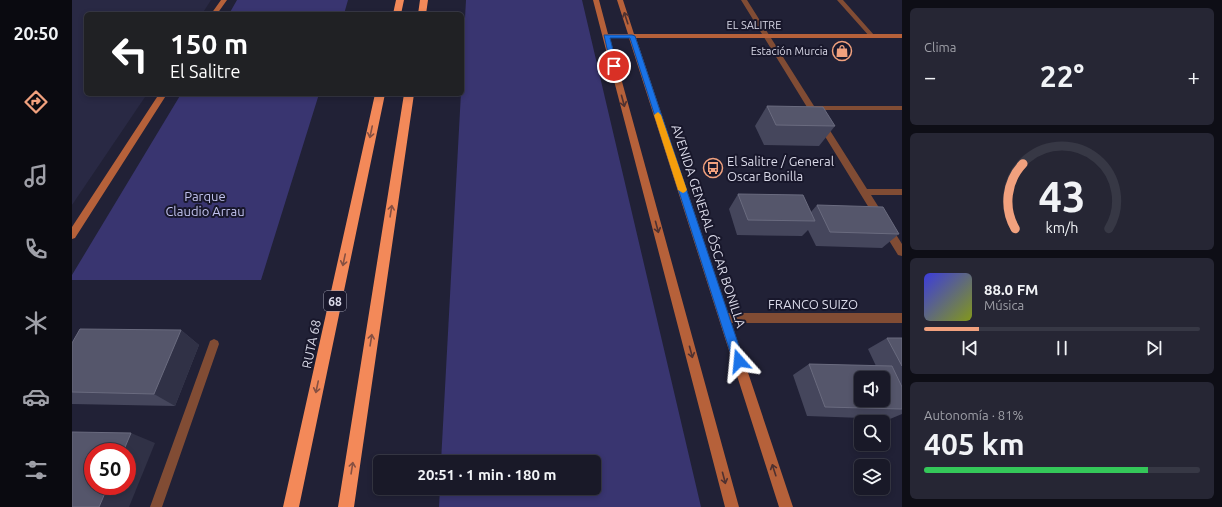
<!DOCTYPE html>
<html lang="es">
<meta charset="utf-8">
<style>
body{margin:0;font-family:Ubuntu,sans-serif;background:#262634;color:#f1f3f6;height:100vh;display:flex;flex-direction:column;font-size:15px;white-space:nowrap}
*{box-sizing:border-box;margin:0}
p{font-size:13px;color:#9fa0a8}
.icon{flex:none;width:22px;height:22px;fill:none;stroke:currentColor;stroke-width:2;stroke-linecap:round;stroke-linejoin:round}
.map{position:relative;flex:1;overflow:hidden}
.drawer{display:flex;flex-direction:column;gap:8px;padding:8px;background:#0e0e16;width:320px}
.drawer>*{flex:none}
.guide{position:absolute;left:12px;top:12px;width:380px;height:84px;border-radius:6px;box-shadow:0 2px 6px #0003,0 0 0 1px #373845;background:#202124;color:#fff;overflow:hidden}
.fabs{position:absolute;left:782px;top:371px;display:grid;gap:8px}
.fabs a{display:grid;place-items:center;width:36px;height:36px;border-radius:6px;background:#191928;box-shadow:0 2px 6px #0003,0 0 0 1px #373845;font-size:20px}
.speed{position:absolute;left:12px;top:443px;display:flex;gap:8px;font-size:20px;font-weight:700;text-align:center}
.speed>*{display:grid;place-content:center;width:52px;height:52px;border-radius:50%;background:#191928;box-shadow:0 2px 6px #0003,0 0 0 1px #373845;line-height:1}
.speed .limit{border:6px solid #d22;background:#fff;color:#111}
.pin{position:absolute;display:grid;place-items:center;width:34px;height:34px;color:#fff;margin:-17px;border:2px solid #fff;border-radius:50%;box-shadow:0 1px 4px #0007}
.me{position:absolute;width:44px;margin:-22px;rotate:342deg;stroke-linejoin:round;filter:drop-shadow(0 0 3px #0008)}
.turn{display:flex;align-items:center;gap:14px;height:84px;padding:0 20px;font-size:18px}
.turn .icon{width:52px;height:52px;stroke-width:2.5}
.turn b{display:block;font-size:28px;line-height:34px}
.big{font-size:30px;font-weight:700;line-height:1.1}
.drawer .tile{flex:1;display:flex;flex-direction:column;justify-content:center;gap:6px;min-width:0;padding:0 14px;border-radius:6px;background:#262634}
.drawer .dial{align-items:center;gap:0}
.dial svg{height:104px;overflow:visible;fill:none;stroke:#373845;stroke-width:7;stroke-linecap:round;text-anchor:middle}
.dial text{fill:#f1f3f6;stroke:none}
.song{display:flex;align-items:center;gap:12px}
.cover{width:48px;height:48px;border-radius:6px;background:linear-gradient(135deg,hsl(240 70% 55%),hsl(70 70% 35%))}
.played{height:4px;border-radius:2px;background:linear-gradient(90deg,#f1a17e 20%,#373845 20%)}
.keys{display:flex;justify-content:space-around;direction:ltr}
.heat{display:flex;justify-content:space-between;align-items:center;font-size:22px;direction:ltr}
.charge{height:6px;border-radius:3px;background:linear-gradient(90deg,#34c759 81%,#373845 0)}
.trip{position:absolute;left:301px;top:455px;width:228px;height:40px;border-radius:6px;background:#191928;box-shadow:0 2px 6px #0003,0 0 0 1px #373845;font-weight:700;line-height:40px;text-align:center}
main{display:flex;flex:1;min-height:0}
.tabs{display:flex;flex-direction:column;width:72px;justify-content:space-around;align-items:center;background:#0a0a10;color:#9fa0a8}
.tabs .icon{width:28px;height:28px}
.tabs .current{color:#f1a17e}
.tabs b{font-size:18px;color:#f1f3f6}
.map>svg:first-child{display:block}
.built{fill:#292944}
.green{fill:#393570}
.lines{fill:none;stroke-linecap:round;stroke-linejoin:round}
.lane{fill:#814c34;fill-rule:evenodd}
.street{fill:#814c34;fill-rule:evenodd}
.secondary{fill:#b6613a;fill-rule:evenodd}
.highway{fill:#f38959;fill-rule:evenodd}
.wall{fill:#45465c}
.shaded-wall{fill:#303146}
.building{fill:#55566b;stroke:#6a6b7f;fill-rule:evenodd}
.oneway{stroke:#4f3130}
.oneway2{stroke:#865042}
.route{fill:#1a73e8;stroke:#114b97}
.slow{fill:#f59e0b}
.labels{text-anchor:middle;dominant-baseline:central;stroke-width:4;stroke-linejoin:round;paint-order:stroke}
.far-street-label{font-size:11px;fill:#dadae9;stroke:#18172b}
.far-poi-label{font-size:11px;fill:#dadae9;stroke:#18172b;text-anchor:end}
.shield{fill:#18172b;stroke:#a0a0b0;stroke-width:1}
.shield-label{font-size:12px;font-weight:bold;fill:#dadae9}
.poi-label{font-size:13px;fill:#dadae9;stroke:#18172b;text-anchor:start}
.park-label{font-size:13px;fill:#c1c2ed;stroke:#18172b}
.street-label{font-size:13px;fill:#dadae9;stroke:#18172b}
</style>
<main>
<nav class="tabs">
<b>20:50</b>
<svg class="icon current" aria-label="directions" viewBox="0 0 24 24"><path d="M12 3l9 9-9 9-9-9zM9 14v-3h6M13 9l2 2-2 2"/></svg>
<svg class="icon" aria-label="music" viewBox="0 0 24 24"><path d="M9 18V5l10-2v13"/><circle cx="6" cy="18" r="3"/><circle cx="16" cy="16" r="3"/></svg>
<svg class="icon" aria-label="phone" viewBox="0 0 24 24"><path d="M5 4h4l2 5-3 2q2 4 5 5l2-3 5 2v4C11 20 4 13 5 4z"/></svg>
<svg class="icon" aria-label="climate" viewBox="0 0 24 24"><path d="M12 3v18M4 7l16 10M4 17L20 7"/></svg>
<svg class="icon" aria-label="car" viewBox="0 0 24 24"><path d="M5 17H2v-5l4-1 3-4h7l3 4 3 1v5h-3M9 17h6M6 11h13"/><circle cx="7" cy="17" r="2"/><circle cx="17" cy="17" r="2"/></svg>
<svg class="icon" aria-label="filters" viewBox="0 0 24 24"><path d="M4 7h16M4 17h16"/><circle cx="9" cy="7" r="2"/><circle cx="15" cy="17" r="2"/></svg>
</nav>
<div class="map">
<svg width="830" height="507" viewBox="0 0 830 507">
<rect width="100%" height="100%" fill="#212136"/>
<path class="built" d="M0,0h139l-9,14h-116v80h61l-75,111z"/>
<path class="green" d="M165,0h111l-4,14h-115z
M394,0h116l119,507h-262l1,-19h154v-26h-153z
M109,94h138l-58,186h-189v-5z"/>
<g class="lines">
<path class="lane" d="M142,339l4,2 1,3 -57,163h-12l59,-163 1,-3z"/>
<path class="street" d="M669,0h6l67,106h88v4h-85l50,79h35v6h-31l31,49v12l-4,-1z
M765,0h6l31,35v2h-4z
M652,313h178v10h-178l-4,-2 -1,-3 1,-3z"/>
<path class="secondary" d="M149,0h6l-10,14h-6z
M521,0h6l9,34h20l-11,-34h6l11,34h268v4h-266l157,469h-14l-150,-469h-19l129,469h-14z
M87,94h8l-92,144 -3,1v-12z"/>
<path class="highway" d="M324,0h8l-3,14h-8z
M348,0h8l-2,14h-8z
M303,94h10l-86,413h-16z
M332,94h10l-60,413h-16z"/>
</g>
<path class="wall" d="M695,106l68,20 -16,20 -55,-1 -9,-19z
M666,194l73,18 6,-7 82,29 -17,14 -66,-2 -8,-16 -6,6 -65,-1 -8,-26z
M109,330l18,15 -24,61 -103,-2v-61z
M815,338h15v76l-12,5 -83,-3 -14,-41 16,-11 67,2 -8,-17z"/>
<path class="shaded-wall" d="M109,330l18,15 -24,61 -21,-12z
M59,433l24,10 -26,64h-30l9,-21h19v-34h-4z"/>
<path class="building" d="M695,106l56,1 12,19 -59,-1z
M666,194l65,1 12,26 -67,-1z
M745,205l66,2 16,27 -69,-2z
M8,329l101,1 -27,64 -82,-2v-49z
M815,338h15v28z
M737,364l83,2 10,21v22l-77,-2zM789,378h22v22h-22z
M0,432l59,1 -8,19h-30v34h15l-9,21h-27z"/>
<defs><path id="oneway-shaft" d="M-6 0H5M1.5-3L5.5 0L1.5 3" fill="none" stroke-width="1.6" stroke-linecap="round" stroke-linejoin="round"/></defs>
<g class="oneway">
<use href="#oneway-shaft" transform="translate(554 18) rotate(-108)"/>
<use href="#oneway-shaft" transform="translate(551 101) rotate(75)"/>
<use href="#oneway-shaft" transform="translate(585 227) rotate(75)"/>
<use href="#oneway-shaft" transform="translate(619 352) rotate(75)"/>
<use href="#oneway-shaft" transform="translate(702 470) rotate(-108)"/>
<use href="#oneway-shaft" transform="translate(652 478) rotate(75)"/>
</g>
<g class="oneway2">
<use href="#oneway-shaft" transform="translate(299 132) rotate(102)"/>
<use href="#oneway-shaft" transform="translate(319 211) rotate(-81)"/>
<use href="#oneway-shaft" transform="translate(272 260) rotate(102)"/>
<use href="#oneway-shaft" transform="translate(299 340) rotate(-81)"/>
<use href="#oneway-shaft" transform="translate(245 387) rotate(102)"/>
<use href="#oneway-shaft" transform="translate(280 468) rotate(-81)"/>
</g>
<path class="route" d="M532,35h28l3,1 109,325 -2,4 -3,1 -4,-1 -2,-4 -103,-323h-20l7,28 -3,1 -3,-1z"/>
<path class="slow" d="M586,112l3,3 26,75 -2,2 -2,1 -5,-3 -24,-75z"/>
<defs>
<symbol id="shop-ring" viewBox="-11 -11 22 22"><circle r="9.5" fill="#18172b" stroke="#f1a17e" stroke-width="1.5"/><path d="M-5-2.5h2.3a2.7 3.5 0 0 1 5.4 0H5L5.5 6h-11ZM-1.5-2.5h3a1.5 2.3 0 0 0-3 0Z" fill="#f1a17e"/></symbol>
<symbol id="bus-ring" viewBox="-11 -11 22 22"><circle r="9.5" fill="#18172b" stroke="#f1a17e" stroke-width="1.5"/><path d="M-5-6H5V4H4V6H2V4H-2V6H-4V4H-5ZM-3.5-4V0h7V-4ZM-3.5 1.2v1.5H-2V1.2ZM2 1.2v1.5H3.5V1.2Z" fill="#f1a17e"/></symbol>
</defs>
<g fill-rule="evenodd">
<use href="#shop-ring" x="759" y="40" width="22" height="22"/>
<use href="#bus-ring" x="630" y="157" width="22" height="22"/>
</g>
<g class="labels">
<g class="far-street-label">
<text x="682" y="25">EL SALITRE</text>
</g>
<g class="far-poi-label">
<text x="756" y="51">Estación Murcia</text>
</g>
<rect class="shield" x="252" y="291" width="22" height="20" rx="3"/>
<g class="shield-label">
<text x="263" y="301">68</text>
</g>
<g class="poi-label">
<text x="655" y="161">El Salitre / General<tspan x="655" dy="15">Oscar Bonilla</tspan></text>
</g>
<g class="park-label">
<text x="133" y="196">Parque<tspan x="133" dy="15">Claudio Arrau</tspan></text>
</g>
<g class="street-label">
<text transform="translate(637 226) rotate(72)">AVENIDA GENERAL ÓSCAR BONILLA</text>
<text x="741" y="304">FRANCO SUIZO</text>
<text transform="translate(239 344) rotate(-78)">RUTA 68</text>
</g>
</g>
</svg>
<div class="fabs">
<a><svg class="icon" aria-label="sound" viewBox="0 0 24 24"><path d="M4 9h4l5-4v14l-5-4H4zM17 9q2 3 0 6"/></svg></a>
<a><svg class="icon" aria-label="search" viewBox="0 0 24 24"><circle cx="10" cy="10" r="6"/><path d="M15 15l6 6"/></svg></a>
<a><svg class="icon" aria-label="layers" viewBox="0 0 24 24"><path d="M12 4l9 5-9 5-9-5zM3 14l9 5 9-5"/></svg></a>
</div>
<div class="speed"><div class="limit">50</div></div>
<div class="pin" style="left:542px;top:66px;background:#d93025"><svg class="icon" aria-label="arrive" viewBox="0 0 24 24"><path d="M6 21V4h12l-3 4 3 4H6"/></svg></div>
<svg class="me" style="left:667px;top:361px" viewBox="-20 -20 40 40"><path d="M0-17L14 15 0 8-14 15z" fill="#1a73e8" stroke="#fff" stroke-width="4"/></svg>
<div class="trip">20:51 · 1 min · 180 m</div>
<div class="guide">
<div class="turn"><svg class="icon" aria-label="left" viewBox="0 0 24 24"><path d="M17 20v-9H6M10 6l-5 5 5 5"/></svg><div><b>150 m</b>El Salitre</div></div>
</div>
</div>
<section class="drawer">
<div class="tile"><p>Clima</p>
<div class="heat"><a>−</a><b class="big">22°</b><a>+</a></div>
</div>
<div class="tile dial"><svg viewBox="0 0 100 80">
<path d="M14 69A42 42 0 1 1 86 69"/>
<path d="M14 69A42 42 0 0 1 20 19" stroke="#f1a17e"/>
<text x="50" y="56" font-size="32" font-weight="700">43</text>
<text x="50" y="72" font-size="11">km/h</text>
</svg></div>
<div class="tile">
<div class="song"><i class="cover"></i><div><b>88.0 FM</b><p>Música</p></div></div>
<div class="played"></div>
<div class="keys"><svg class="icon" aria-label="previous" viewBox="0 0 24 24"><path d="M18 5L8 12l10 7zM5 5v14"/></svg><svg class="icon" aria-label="pause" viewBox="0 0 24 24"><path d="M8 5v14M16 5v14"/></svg><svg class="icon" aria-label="next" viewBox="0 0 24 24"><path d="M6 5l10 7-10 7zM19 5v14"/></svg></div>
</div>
<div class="tile"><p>Autonomía · 81%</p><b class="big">405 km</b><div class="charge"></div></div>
</section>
</main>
